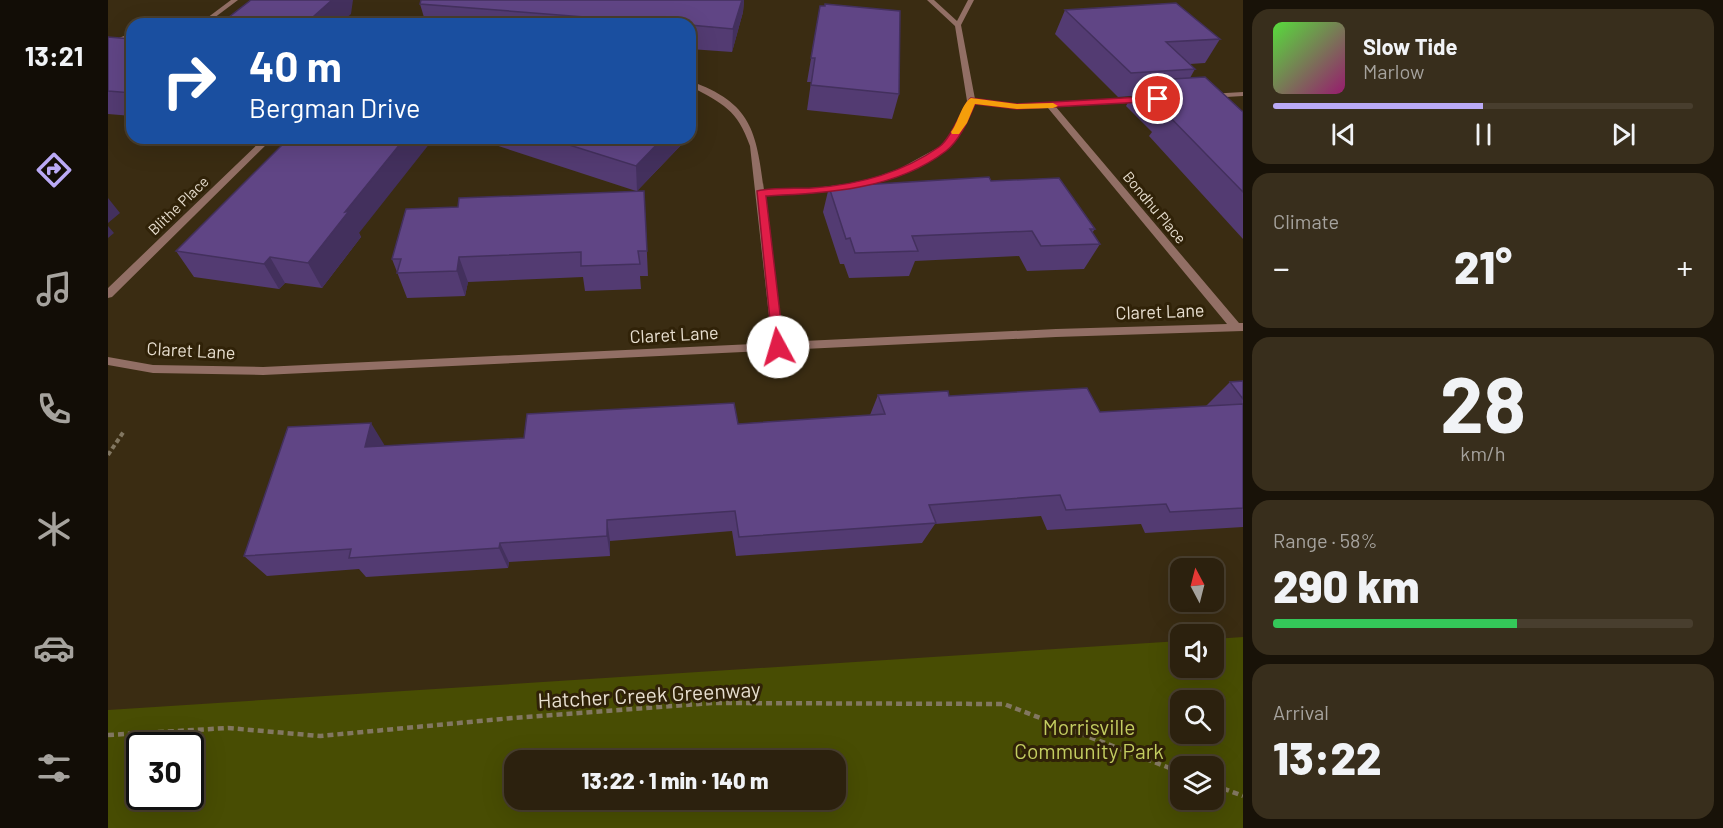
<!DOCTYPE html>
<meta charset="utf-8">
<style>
body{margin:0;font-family:Barlow,sans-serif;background:#382e1c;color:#f1f3f6;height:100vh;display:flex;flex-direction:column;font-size:22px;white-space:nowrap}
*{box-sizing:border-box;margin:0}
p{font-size:20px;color:#a6a39e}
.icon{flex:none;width:33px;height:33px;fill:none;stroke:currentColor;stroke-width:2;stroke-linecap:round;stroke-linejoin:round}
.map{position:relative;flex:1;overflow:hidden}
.side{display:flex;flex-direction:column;gap:9px;padding:9px;background:#181208;width:480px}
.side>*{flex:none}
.top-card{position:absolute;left:18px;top:18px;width:570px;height:126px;border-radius:18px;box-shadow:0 6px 24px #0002,0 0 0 2px #483e2e;background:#1a4fa0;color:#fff;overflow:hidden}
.needle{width:39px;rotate:353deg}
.fabs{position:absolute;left:1062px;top:558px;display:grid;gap:12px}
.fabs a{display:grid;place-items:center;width:54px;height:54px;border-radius:12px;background:#2c210e;box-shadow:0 6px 24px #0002,0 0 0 2px #483e2e;font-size:30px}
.speed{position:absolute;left:18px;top:732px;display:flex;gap:12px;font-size:30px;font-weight:700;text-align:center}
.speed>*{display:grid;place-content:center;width:78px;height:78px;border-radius:50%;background:#2c210e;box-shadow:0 6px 24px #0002,0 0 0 2px #483e2e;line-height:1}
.speed .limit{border:3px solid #111;border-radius:9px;background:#fff;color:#111}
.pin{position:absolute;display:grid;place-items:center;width:51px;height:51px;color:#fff;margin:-26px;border:3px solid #fff;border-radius:50%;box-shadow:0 2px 6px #0007}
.me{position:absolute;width:66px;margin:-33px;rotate:354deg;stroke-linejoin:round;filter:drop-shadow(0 0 4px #0008)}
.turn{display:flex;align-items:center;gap:21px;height:126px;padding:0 24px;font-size:27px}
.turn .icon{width:78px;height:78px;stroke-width:2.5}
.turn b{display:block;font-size:42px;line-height:51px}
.big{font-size:45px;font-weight:800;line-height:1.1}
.side .tile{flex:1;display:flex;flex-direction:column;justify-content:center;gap:9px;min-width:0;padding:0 21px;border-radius:18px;background:#382e1c}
.side .dial{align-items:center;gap:0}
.dial b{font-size:78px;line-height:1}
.song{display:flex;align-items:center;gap:18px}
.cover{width:72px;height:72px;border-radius:9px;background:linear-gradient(135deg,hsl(110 70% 55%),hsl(320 70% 35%))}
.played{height:6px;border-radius:3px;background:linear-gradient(90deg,#baaaf6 50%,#483e2e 50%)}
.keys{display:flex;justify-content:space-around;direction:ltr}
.heat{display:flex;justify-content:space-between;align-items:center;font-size:33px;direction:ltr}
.charge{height:9px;border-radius:4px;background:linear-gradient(90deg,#34c759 58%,#483e2e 0)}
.trip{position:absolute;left:396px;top:750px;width:342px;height:60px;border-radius:18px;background:#2c210e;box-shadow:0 6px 24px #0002,0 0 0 2px #483e2e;font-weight:800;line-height:60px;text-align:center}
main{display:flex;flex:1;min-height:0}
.tab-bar{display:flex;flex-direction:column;width:108px;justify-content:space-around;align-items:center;background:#120d06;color:#a6a39e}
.tab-bar .icon{width:42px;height:42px}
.tab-bar .current{color:#baaaf6}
.tab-bar b{font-size:27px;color:#f1f3f6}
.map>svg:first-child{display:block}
.green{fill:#484d03;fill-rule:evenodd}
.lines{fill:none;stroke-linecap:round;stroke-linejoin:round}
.path-far1{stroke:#827761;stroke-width:4;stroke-dasharray:4.5 3;stroke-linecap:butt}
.path{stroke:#827761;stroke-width:4.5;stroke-dasharray:6 4;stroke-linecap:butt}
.minor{fill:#926f65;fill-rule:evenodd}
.wall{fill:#533b72}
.shaded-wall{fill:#43305d}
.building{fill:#604585;stroke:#43305d;stroke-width:1.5}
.route{fill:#e11d48;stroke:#92132f;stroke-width:1.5}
.slow{fill:#f59e0b}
.labels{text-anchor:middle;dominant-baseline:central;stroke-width:6;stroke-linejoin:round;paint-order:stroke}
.far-street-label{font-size:15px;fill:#e8dfd0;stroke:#302208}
.street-label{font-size:18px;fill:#e8dfd0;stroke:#302208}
.near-street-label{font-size:21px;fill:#e8dfd0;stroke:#302208}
.near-park-label{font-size:21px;fill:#c3cd60;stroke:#302208}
</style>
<main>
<nav class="tab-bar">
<b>13:21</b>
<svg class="icon current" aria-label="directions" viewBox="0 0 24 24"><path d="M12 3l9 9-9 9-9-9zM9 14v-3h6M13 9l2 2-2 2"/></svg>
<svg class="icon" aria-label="music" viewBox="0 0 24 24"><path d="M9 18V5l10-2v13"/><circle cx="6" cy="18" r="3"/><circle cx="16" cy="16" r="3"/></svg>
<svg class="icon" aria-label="phone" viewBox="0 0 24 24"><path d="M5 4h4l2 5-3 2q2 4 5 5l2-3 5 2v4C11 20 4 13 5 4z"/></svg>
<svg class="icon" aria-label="climate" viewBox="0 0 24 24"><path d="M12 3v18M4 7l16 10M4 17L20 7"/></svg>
<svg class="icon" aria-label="car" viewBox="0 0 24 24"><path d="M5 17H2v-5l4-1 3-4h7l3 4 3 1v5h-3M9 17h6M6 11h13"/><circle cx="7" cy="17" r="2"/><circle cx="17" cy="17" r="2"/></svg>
<svg class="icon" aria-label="filters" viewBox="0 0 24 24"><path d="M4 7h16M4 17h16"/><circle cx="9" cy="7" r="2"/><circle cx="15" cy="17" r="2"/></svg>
</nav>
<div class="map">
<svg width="1135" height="828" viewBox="0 0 1135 828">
<rect width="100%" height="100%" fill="#3a2c12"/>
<path class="green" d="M1135,637v191h-1135v-118l1072,-69v27h34v-29zM1072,700h34v34h-34zM32,746h50v50h-50zM406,760h322v40h-322zM1072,766h34v34h-34z"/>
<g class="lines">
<path class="path-far1" d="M0,455l16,-24"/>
<path class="path" d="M0,735l120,-7 92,8 192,-18 201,-15 291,1 176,68
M1106,785l29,11"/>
<path class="minor" d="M123,0h7l-32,24h-7z
M819,0h7l23,21 11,-21h6l-13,25 14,74 42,6 129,-7 1,2 -4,2 -87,5 183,216h4v8l-187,6 -793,38 -110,-2 -45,-8v-8l45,8 110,2 509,-24 -22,-197c-13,-37 -27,-42 -60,-60v-5c62,22 66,50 74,109l51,-2 47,-6 37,-13 42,-23 17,-22 9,-23 -12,-75zM866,104l43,5 31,-1 179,216 -171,5 -273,13 -18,-146c58,-3 109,-6 160,-34 7,-4 15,-7 21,-11 14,-11 22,-31 28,-47z
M24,33v4l-24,10v-5z
M1135,92v4l-34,2 -4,-2 4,-2z
M156,138h9l-161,159 -4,1v-10z"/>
</g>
<path class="wall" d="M313,0h323l-1,12 -11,40 -42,-3v-25h-264l-6,-20z
M712,6l79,88 -7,25 -85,-9 4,-28h-4z
M957,10l155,29 -15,24 -15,1 5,5 -5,9 53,34v127l-94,-103 3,-4 -26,-26 6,-10 -14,1 -63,-63z
M0,37l24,2v77l-24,-2z
M372,138h205v3l-48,50h7l4,85h-8l1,13 -56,2 -2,-14 -115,5 -3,14 -58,2 -15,-39 244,-68 -156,-51z
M721,187l266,42 -3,4 8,11 -16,25 -57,2 -8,-15 -104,5 -6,15 -60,2 -5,-14h-4l-17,-52z
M251,233l2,4 -39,51 -37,-5 -6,6 -85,-12 -18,-26z
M1135,381v146l-98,6 -4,-9 -94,6 -6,-14 -106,8 -13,19 -186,13 -4,-25 -122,10v15l-101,6 -1,6 -142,9 -7,-8 -92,7 -23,-20 280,-118 346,-23 8,-20 71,1 151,16 106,-6 24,-24z"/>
<path class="shaded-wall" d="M224,0h21l-2,14 -11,10h-35z
M634,0h2l-1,12 -11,40 1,-23z
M297,138h29l-75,95 2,4 -39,51 -14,-25 37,-51z
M555,138h22v3l-48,50 -1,-25z
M0,198l12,15 -12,10z
M0,226l6,7 -6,5z
M162,257l15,26 -6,6 -15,-25z
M351,257l9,25 -3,14 -8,-25z
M263,423l14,23 -20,1z
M499,520l3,21v15l-3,-20z
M392,543l9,19 -1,6 -9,-20z"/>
<path class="building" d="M143,0h81l-27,24h-85z
M313,0h321l-9,29 -43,-4v-1h-16l-254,-20z
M1068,3l44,36 -54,3 29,27 -64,4 -66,-63z
M717,4l75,7 -1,83 -88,-9 4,-27h-4l9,-52h5z
M0,37l24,2v54l-24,-2z
M1097,77l38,35v80l-79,-81h7l-31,-30z
M184,138h113l-60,74 4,-1 -41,52 -38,-6 -6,7 -88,-13 108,-108 3,1z
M439,138h116l-27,28z
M881,177l2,4 68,-3 36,51h-5l10,15 -59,2 -9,-15 -120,5 6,15 -63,2 -5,-15 -4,1 -17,-52z
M536,191l3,60h-9l2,13 -59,2v-14l-122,5 -2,14 -60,2 4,-14h-9l14,-50 52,-2 1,-9z
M1135,381v18l-13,-17z
M979,388l13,24 143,-8v104l-73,4 -4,-8 -100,6 -6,-15 -131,10 7,18 -197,14 -4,-26 -128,9v16l-107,7 -1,5 -150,10 2,-9 -107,7 44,-129 83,-4 -6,24 159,-9 3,-24 207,-11 4,21 147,-10 -7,-19 70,-4 1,5z"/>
<path class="route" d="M1050,96l4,3 -1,2 -144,8 -42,-5c-7,16 -15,36 -29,47 -51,39 -119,42 -180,45l18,151 -6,4 -5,-1 -16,-159c18,-4 37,-2 55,-3 45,-3 90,-15 127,-41 14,-10 25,-45 32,-49l46,6z"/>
<path class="slow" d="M863,98l46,6 36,-1 5,3 -5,2 -36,1 -42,-5 -8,19 -8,11h-7l-1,-2c7,-9 11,-29 20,-34z"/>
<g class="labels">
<g class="far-street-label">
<text transform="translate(70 205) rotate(-44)">Blithe Place</text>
<text transform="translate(1047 207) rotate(50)">Bondhu Place</text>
</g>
<g class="street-label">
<text transform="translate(1052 311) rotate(-2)">Claret Lane</text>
<text transform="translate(566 334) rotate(-3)">Claret Lane</text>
<text transform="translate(83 350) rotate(3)">Claret Lane</text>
</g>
<g class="near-street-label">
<text transform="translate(541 694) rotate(-3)">Hatcher Creek Greenway</text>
</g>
<g class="near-park-label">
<text x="981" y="726">Morrisville<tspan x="981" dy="24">Community Park</tspan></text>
</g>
</g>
</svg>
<div class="fabs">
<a><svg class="needle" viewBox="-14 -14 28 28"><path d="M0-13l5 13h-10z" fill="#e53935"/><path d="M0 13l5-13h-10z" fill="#a6a39e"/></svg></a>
<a><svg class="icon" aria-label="sound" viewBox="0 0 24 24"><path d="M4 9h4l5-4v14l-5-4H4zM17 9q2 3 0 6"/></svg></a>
<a><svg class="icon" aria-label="search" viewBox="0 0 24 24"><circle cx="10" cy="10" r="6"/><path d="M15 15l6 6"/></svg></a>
<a><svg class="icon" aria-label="layers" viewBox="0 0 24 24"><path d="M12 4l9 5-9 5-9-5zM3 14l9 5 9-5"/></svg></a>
</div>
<div class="speed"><div class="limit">30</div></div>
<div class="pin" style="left:1050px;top:99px;background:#d93025"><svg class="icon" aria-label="arrive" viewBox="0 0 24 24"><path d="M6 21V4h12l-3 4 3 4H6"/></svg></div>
<svg class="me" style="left:670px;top:347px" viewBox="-20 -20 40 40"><circle r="19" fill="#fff"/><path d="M0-13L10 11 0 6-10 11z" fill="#e11d48"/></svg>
<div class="trip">13:22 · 1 min · 140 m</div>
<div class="top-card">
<div class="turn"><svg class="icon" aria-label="right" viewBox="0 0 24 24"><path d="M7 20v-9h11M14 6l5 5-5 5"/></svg><div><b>40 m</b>Bergman Drive</div></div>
</div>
</div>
<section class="side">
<div class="tile">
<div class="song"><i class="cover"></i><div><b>Slow Tide</b><p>Marlow</p></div></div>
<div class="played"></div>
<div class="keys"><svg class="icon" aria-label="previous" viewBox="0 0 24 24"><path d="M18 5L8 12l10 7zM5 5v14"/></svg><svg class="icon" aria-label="pause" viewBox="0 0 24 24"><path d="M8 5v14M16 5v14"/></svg><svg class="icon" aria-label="next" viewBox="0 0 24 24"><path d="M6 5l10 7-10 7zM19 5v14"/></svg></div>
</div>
<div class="tile"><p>Climate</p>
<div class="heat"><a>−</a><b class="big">21°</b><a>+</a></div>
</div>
<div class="tile dial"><b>28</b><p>km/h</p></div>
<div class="tile"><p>Range · 58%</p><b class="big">290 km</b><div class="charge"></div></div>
<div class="tile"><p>Arrival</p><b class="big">13:22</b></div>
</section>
</main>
